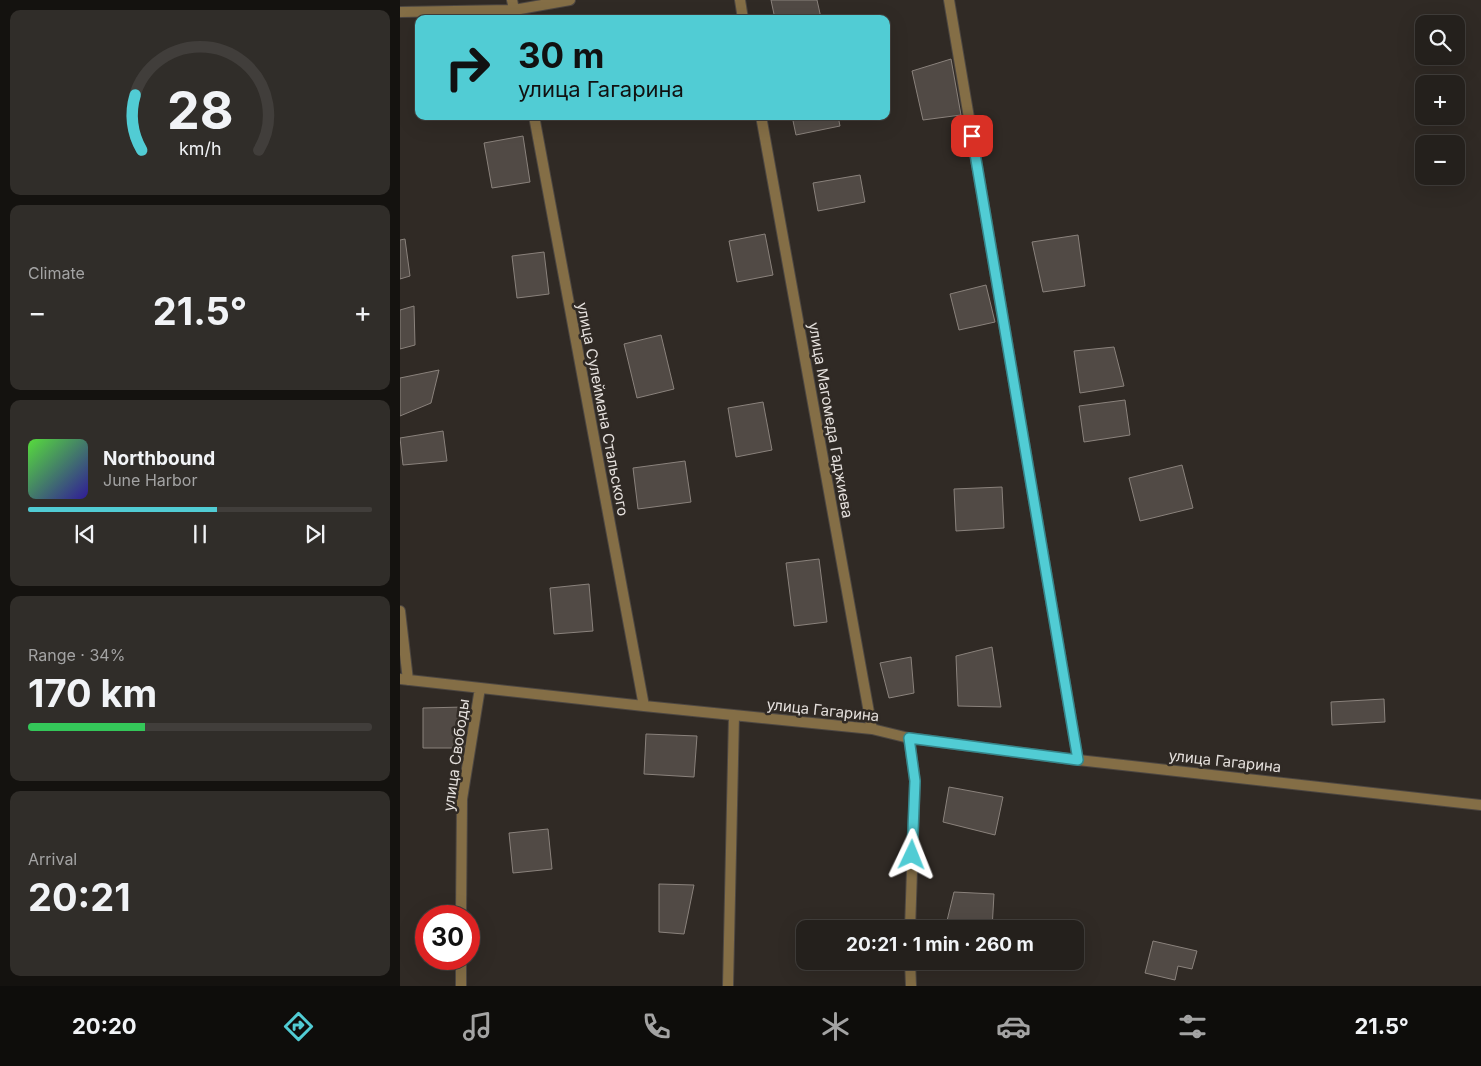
<!DOCTYPE html>
<meta charset="utf-8">
<style>
body{margin:0;font-family:Inter,sans-serif;background:#302d29;color:#f1f3f6;height:100vh;display:flex;flex-direction:column;font-size:19px;white-space:nowrap}
*{box-sizing:border-box;margin:0}
p{font-size:16px;color:#a3a3a3}
.icon{flex:none;width:28px;height:28px;fill:none;stroke:currentColor;stroke-width:2;stroke-linecap:round;stroke-linejoin:round}
.map{position:relative;flex:1;overflow:hidden}
.side{display:flex;flex-direction:column;gap:10px;padding:10px;background:#14120f;width:400px}
.side>*{flex:none}
.banner{position:absolute;left:15px;top:15px;width:475px;height:105px;border-radius:10px;box-shadow:0 5px 20px #0002,0 0 0 1px #413e3b;background:#51ccd4;color:#111;overflow:hidden}
.controls{position:absolute;left:1015px;top:15px;display:grid;gap:10px}
.controls a{display:grid;place-items:center;width:50px;height:50px;border-radius:10px;background:#24201c;box-shadow:0 5px 20px #0002,0 0 0 1px #413e3b;font-size:25px}
.speed{position:absolute;left:15px;top:905px;display:flex;gap:10px;font-size:25px;font-weight:700;text-align:center}
.speed>*{display:grid;place-content:center;width:65px;height:65px;border-radius:50%;background:#24201c;box-shadow:0 5px 20px #0002,0 0 0 1px #413e3b;line-height:1}
.speed .limit{border:8px solid #d22;background:#fff;color:#111}
.pin{position:absolute;display:grid;place-items:center;width:42px;height:42px;color:#fff;margin:-21px;border-radius:10px;box-shadow:0 2px 8px #0006}
.me{position:absolute;width:55px;margin:-28px;rotate:2deg;stroke-linejoin:round;filter:drop-shadow(0 0 4px #0008)}
.turn{display:flex;align-items:center;gap:18px;height:105px;padding:0 20px;font-size:22px}
.turn .icon{width:65px;height:65px;stroke-width:2.5}
.turn b{display:block;font-size:35px;line-height:42px}
.big{font-size:38px;font-weight:700;line-height:1.1}
.side .tile{flex:1;display:flex;flex-direction:column;justify-content:center;gap:8px;min-width:0;padding:0 18px;border-radius:10px;background:#302d29}
.side .dial{align-items:center;gap:0}
.dial svg{height:130px;overflow:visible;fill:none;stroke:#413e3b;stroke-width:7;stroke-linecap:round;text-anchor:middle}
.dial text{fill:#f1f3f6;stroke:none}
.song{display:flex;align-items:center;gap:15px}
.cover{width:60px;height:60px;border-radius:8px;background:linear-gradient(135deg,hsl(110 70% 55%),hsl(250 70% 35%))}
.played{height:5px;border-radius:2px;background:linear-gradient(90deg,#51ccd4 55%,#413e3b 55%)}
.keys{display:flex;justify-content:space-around;direction:ltr}
.heat{display:flex;justify-content:space-between;align-items:center;font-size:28px;direction:ltr}
.charge{height:8px;border-radius:4px;background:linear-gradient(90deg,#34c759 34%,#413e3b 0)}
.trip{position:absolute;left:396px;top:920px;width:288px;height:50px;border-radius:10px;background:#24201c;box-shadow:0 5px 20px #0002,0 0 0 1px #413e3b;font-weight:700;line-height:50px;text-align:center}
.menu{display:flex;height:80px;justify-content:space-around;align-items:center;background:#0e0d0b;color:#a3a3a3}
.menu .icon{width:35px;height:35px}
.menu .current{color:#51ccd4}
.menu b{font-size:22px;color:#f1f3f6}
main{display:flex;flex:1;min-height:0}
.map>svg:first-child{display:block}
.building{fill:#514a45;stroke:#8a827c}
.lines{fill:none;stroke-linecap:round;stroke-linejoin:round}
.street-casing{stroke:#4d4742;stroke-width:12}
.street{stroke:#846e46;stroke-width:10}
.route-casing{stroke:#35858a;stroke-width:12}
.route{stroke:#51ccd4;stroke-width:9}
.labels{text-anchor:middle;dominant-baseline:central;stroke-width:5;stroke-linejoin:round;paint-order:stroke}
.street-label{font-size:15px;fill:#e5e0dd;stroke:#302a25}
</style>
<main>
<section class="side">
<div class="tile dial"><svg viewBox="0 0 100 80">
<path d="M14 69A42 42 0 1 1 86 69"/>
<path d="M14 69A42 42 0 0 1 10 35" stroke="#51ccd4"/>
<text x="50" y="56" font-size="32" font-weight="700">28</text>
<text x="50" y="72" font-size="11">km/h</text>
</svg></div>
<div class="tile"><p>Climate</p>
<div class="heat"><a>−</a><b class="big">21.5°</b><a>+</a></div>
</div>
<div class="tile">
<div class="song"><i class="cover"></i><div><b>Northbound</b><p>June Harbor</p></div></div>
<div class="played"></div>
<div class="keys"><svg class="icon" aria-label="previous" viewBox="0 0 24 24"><path d="M18 5L8 12l10 7zM5 5v14"/></svg><svg class="icon" aria-label="pause" viewBox="0 0 24 24"><path d="M8 5v14M16 5v14"/></svg><svg class="icon" aria-label="next" viewBox="0 0 24 24"><path d="M6 5l10 7-10 7zM19 5v14"/></svg></div>
</div>
<div class="tile"><p>Range · 34%</p><b class="big">170 km</b><div class="charge"></div></div>
<div class="tile"><p>Arrival</p><b class="big">20:21</b></div>
</section>
<div class="map">
<svg width="1081" height="986" viewBox="0 0 1081 986">
<rect width="100%" height="100%" fill="#302a25"/>
<path class="building" d="M371,0h46l4,18 -46,1z
M551,59l10,56 -38,5 -11,-49z
M392,116h46l2,10 -44,9z
M123,136l7,46 -38,6 -8,-45z
M460,175l5,27 -47,9 -5,-28z
M365,234l8,41 -36,7 -8,-41z
M678,235l7,51 -42,6 -11,-50z
M5,239l5,37 -10,3v-39z
M144,252l5,42 -32,4 -5,-42z
M586,285l9,37 -36,8 -9,-36z
M14,306l1,39 -15,4v-39z
M261,335l13,54 -37,9 -13,-54z
M714,347l10,39 -44,7 -6,-42z
M39,370l-8,33 -31,13v-38z
M725,400l5,35 -46,7 -5,-36z
M363,402l9,48 -36,7 -8,-49z
M43,431l4,30 -44,4 -3,-27z
M285,461l6,41 -53,7 -5,-41z
M782,465l11,43 -53,13 -11,-43z
M602,487l2,41 -48,3 -2,-42z
M419,559l8,63 -33,4 -8,-63z
M189,584l4,47 -39,3 -4,-46z
M592,647l9,60 -43,-1 -2,-50z
M511,657l3,36 -25,5 -9,-35z
M984,699l1,23 -53,3 -1,-23z
M64,707v41h-41v-40z
M246,734l51,2 -3,41 -50,-3z
M549,787l54,10 -8,38 -52,-13z
M148,829l4,40 -39,4 -4,-40z
M259,884l35,1 -10,49 -25,-2z
M554,892l40,2 -2,35h-47z
M753,941l44,10 -5,18 -14,-3 -3,14 -30,-7z"/>
<g class="lines">
<defs>
<path id="street" d="M112,0l4,19
M340,0l3,19
M549,0l129,760
M0,12l114,-2 56,-10
M134,116l110,590
M361,116l111,613
M0,611l8,69
M0,679l244,27 228,23 37,9 169,22 403,45
M509,738l6,43 -5,148
M61,916l1,-117 18,-111
M510,961l1,25
M61,986v-27
M328,986l6,-271"/>
</defs>
<use href="#street" class="street-casing"/>
<use href="#street" class="street"/>
</g>
<g class="lines">
<defs>
<path id="route" d="M512,855l3,-74 -6,-43 169,22 -106,-624"/>
</defs>
<use href="#route" class="route-casing"/>
<use href="#route" class="route"/>
</g>
<g class="labels">
<g class="street-label">
<text transform="translate(203 409) rotate(79)">улица Сулеймана Стальского</text>
<text transform="translate(431 420) rotate(80)">улица Магомеда Гаджиева</text>
<text transform="translate(423 710) rotate(6)">улица Гагарина</text>
<text transform="translate(56 755) rotate(-82)">улица Свободы</text>
<text transform="translate(825 761) rotate(6)">улица Гагарина</text>
</g>
</g>
</svg>
<div class="controls">
<a><svg class="icon" aria-label="search" viewBox="0 0 24 24"><circle cx="10" cy="10" r="6"/><path d="M15 15l6 6"/></svg></a>
<a>+</a>
<a>−</a>
</div>
<div class="speed"><div class="limit">30</div></div>
<div class="pin" style="left:572px;top:136px;background:#d93025"><svg class="icon" aria-label="arrive" viewBox="0 0 24 24"><path d="M6 21V4h12l-3 4 3 4H6"/></svg></div>
<svg class="me" style="left:512px;top:855px" viewBox="-20 -20 40 40"><path d="M0-17L14 15 0 8-14 15z" fill="#51ccd4" stroke="#fff" stroke-width="4"/></svg>
<div class="trip">20:21 · 1 min · 260 m</div>
<div class="banner">
<div class="turn"><svg class="icon" aria-label="right" viewBox="0 0 24 24"><path d="M7 20v-9h11M14 6l5 5-5 5"/></svg><div><b>30 m</b>улица Гагарина</div></div>
</div>
</div>
</main>
<nav class="menu">
<b>20:20</b>
<svg class="icon current" aria-label="directions" viewBox="0 0 24 24"><path d="M12 3l9 9-9 9-9-9zM9 14v-3h6M13 9l2 2-2 2"/></svg>
<svg class="icon" aria-label="music" viewBox="0 0 24 24"><path d="M9 18V5l10-2v13"/><circle cx="6" cy="18" r="3"/><circle cx="16" cy="16" r="3"/></svg>
<svg class="icon" aria-label="phone" viewBox="0 0 24 24"><path d="M5 4h4l2 5-3 2q2 4 5 5l2-3 5 2v4C11 20 4 13 5 4z"/></svg>
<svg class="icon" aria-label="climate" viewBox="0 0 24 24"><path d="M12 3v18M4 7l16 10M4 17L20 7"/></svg>
<svg class="icon" aria-label="car" viewBox="0 0 24 24"><path d="M5 17H2v-5l4-1 3-4h7l3 4 3 1v5h-3M9 17h6M6 11h13"/><circle cx="7" cy="17" r="2"/><circle cx="17" cy="17" r="2"/></svg>
<svg class="icon" aria-label="filters" viewBox="0 0 24 24"><path d="M4 7h16M4 17h16"/><circle cx="9" cy="7" r="2"/><circle cx="15" cy="17" r="2"/></svg>
<b>21.5°</b>
</nav>
